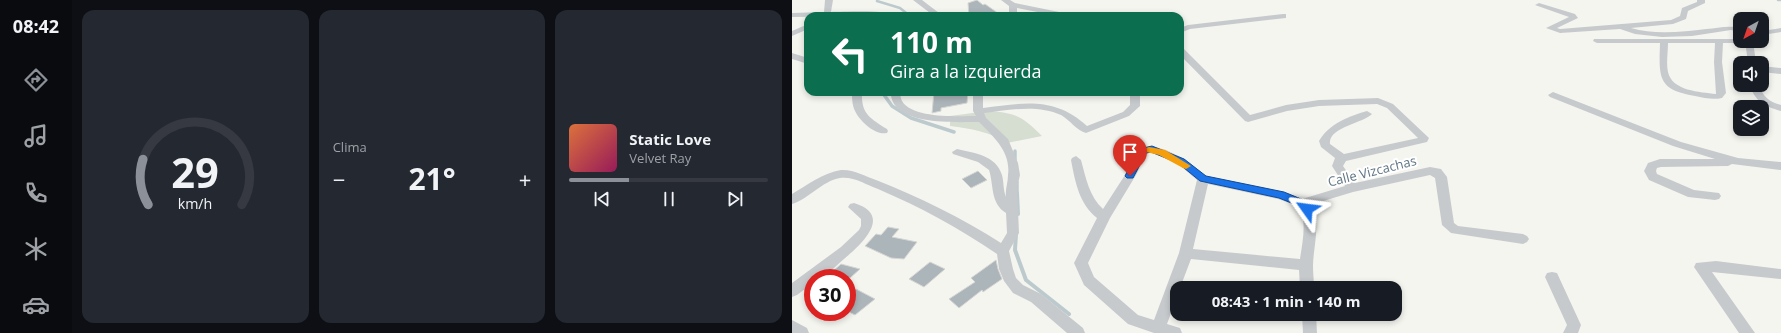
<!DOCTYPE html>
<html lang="es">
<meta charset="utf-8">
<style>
body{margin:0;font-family:"Open Sans",sans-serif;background:#242831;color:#f1f3f6;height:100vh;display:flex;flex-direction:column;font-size:15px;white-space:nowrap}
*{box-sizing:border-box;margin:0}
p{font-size:13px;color:#9ea1a6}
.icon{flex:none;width:22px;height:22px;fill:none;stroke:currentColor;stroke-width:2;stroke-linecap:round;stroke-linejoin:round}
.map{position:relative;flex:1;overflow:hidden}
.panel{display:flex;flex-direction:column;gap:10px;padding:10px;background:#0d0f14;width:720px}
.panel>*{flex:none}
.guide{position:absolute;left:12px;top:12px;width:380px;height:84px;border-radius:12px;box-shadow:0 2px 6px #0003;background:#0b6e4f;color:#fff;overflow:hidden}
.needle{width:26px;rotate:220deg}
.controls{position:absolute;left:941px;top:12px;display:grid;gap:8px}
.controls a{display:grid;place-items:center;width:36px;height:36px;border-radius:8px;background:#171b24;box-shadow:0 2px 6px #0003;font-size:20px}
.speed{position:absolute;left:12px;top:269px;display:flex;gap:8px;font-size:20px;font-weight:700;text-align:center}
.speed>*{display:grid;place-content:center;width:52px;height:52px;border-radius:50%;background:#171b24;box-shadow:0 2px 6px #0003;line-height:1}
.speed .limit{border:6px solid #d22;background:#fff;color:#111}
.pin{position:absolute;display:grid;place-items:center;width:34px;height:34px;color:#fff;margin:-41px -17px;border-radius:50% 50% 50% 0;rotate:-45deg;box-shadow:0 0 4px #0007}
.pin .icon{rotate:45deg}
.me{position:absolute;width:44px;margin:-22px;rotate:301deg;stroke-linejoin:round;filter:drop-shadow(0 0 3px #0008)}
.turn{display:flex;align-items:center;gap:14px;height:84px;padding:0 20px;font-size:18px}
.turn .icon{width:52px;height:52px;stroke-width:2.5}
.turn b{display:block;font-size:28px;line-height:34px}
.big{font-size:30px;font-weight:700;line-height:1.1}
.panel .card{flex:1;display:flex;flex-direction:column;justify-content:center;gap:6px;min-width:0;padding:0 14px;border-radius:12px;background:#242831}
.panel .dial{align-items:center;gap:0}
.dial svg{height:104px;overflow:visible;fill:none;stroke:#363941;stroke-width:7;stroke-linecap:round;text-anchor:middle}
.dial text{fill:#f1f3f6;stroke:none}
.song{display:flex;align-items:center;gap:12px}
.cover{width:48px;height:48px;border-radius:6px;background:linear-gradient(135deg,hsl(20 70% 55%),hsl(330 70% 35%))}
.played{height:4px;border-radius:2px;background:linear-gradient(90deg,#8c9099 30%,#363941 30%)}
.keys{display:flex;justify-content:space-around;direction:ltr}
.heat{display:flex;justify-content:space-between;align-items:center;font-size:22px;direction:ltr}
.panel .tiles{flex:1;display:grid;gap:10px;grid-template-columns:repeat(3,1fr)}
.trip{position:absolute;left:378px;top:281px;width:232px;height:40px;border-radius:12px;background:#171b24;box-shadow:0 2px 6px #0003;font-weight:700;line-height:40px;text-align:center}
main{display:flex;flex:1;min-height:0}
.tab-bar{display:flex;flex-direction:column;width:72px;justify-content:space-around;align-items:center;background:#090b0e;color:#9ea1a6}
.tab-bar .icon{width:28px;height:28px}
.tab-bar .selected{color:#8c9099}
.tab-bar b{font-size:18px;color:#f1f3f6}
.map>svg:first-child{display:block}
.green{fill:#d6ddd1}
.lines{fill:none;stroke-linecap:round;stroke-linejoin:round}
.stream-far2{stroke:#bccace;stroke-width:2.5}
.stream-far1{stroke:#bccace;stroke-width:3.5}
.stream{stroke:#bccace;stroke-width:4}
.building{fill:#acb5ba;stroke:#d6d6d4}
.minor{fill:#c7cacd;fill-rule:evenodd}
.route{fill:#1a73e8;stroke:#114b97}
.slow{fill:#f59e0b}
.labels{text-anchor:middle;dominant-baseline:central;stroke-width:4;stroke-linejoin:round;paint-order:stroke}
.street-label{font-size:13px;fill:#617685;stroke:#fff}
</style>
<main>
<nav class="tab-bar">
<b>08:42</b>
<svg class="icon selected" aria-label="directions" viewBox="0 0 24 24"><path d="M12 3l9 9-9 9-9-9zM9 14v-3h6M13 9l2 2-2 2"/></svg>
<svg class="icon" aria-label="music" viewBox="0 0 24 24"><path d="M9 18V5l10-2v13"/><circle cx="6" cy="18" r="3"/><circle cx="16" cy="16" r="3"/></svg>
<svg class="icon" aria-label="phone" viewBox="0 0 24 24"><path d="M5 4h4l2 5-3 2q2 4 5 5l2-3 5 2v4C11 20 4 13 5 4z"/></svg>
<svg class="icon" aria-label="climate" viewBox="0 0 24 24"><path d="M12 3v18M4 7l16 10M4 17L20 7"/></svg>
<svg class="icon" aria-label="car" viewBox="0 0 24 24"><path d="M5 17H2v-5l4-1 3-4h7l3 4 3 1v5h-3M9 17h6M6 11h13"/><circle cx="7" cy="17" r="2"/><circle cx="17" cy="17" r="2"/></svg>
</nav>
<section class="panel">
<div class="tiles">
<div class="card dial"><svg viewBox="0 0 100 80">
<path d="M14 69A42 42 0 1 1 86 69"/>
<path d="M14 69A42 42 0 0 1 10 34" stroke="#8c9099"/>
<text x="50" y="56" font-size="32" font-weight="700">29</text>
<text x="50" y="72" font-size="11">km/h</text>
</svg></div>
<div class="card"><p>Clima</p>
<div class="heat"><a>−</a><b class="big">21°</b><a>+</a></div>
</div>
<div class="card">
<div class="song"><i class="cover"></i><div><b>Static Love</b><p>Velvet Ray</p></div></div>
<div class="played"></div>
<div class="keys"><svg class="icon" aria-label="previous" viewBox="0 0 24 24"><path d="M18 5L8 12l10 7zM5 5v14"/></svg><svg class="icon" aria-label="pause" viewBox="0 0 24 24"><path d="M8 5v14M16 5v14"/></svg><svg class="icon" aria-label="next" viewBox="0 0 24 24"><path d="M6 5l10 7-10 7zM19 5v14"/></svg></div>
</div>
</div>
</section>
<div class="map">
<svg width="989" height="333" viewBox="0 0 989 333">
<rect width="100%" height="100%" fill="#f5f5f0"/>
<path class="green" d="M196,111c29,2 33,5 54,25l-35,7c-18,-12 -36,-14 -57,-17v-10z"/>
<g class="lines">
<path class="stream-far2" d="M986,0h3
M85,1l23,7 10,8"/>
<path class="stream-far1" d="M90,92l10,14 19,12 43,14
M223,151v9
M225,182v12"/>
<path class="stream" d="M225,193l1,21
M224,234l-1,16 11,30 43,34"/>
</g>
<path class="building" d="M185,0l6,5 2,-1 17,12h-33l-1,-13z
M142,92h34l-1,11 -26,5v3l-9,2z
M186,171l9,9 -16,8 -9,-9z
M96,227l11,2 -7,8 25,5 -13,17 -13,-1 -26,-12 11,-12 5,1z
M204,260l2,9 4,10 -19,13 -1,-2 -23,18 -10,-9 26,-17 -4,-4z
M138,262l15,7 -21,18 -15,-8z
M49,264l19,5 -10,9 -19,-5z
M64,289l19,10 -20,16 -8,-4v-15z"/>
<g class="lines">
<path class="minor" d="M33,0h8l-2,12c13,0 55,-3 64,4l-103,1v-4l32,-1z
M121,0h9l21,16h-9z
M209,0h9l5,3 54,11 4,2h-15l-41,-8v8h-8v-10z
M905,0h8v3l-17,8 -2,8 -13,5 -42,4c23,7 51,4 75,1 12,-1 22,-4 34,-1v4l-9,-2 -39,6 -30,1 -27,-3 -15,-5 -60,4 -14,-5 23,-11 -34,-12 4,-2 36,11 3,4 -21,10 3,1 111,-9 9,-4 2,-8 15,-6z
M491,14h3v4l-96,11 -10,4v-5l8,-3z
M16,24v5l-16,7v-5z
M989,28v4l-19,3v-4z
M802,39h146v2h4l-4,2h-17l-1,19 4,31 -4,5c-9,2 -18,0 -27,-2 -38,-6 -36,-19 -35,-53h-63l-4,-2zM876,43h47l-1,19 2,32c-16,-2 -44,-3 -48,-22 -2,-9 0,-19 0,-29z
M957,41h8l-3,7 2,15h-8l-2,-15z
M388,48h3l67,67 36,-10 33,-5 59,-2 15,6 36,34 -2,4 -81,19 -3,5 12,17 75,-16 11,2 6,8 7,46 4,3 65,8 4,2 2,3 -2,3 -4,2 -72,-11 -9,-8 -7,-47 -5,-3 -77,17 -43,13c12,16 3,42 3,61 0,7 1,15 1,22h-14l-1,-18 -108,-11 -11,29h-3v9l-10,27 13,4 2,5h-28l-26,-9 -44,-39 -10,-22 23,-45c-18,-14 -22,-37 -26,-58l1,-2 4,-2 5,4c5,18 8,36 22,49l22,-34 13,-26 14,-3 14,4 19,9 21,17 74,15 22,8 43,-13 -13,-20 3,-8 -14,-11 -2,-6c10,-17 30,-25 48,-30l5,3c-8,9 -44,13 -42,30l14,10 74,-16 -31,-30 -10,-4 -58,2 -32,5 -39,11 -3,-1 -65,-66zM360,152l25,11 20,17 -18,73 -25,67 -16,-5 -44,-38 -6,-14 22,-45 26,-43 10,-21zM416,184l70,15 20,7c10,13 4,38 2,53l-107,-10z
M0,53l16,5v6l-16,-5z
M970,66l19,2v6l-19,-2z
M958,85h10c2,12 10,17 21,20v6c-15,-4 -27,-10 -31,-26z
M60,92h10c-1,22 8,26 25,37l1,2 -1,2c-12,3 -28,-13 -32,-22 -3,-6 -3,-13 -3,-19z
M98,92h10c0,3 1,7 2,9 11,18 56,15 74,15l-3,-5v-19h10v16c41,-5 71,-12 104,18l36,-14 7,-7v-13h10v14l-11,10 -43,17c-9,-2 -16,-13 -25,-18 -24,-11 -52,-5 -77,-2l2,5 22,21 10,24 2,12 -3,13 2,45 -10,18 4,18 3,9 7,7 18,9 42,34 2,5h-18l-36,-31 -18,-9 -9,-12 -5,-12 -2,-15c-38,-26 -77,-47 -119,-65 -11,-4 -25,-13 -38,-11 -18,3 -31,21 -48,26v-10c15,-9 31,-21 49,-24 12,-1 24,6 35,10 43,17 86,38 125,63l6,-10 -1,-20c-16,-10 -12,-28 -17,-43l-11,-8 -25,-8 -1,-2 5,-3c17,4 39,6 45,26 2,7 1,15 4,22 -1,-8 2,-14 2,-22 3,-23 -14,-38 -29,-53 -23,0 -70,3 -85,-18 -2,-3 -3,-8 -4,-12z
M761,92l128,50 57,16 43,4v8l-49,-6 -4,2 -67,1 -4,1 -1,3 1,3 37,16 25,3 2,3 -2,3 -4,1 -27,-3 -39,-17 -5,-9 4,-8 12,-4h55l-42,-13 -123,-49 -2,-2z
M62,203c40,12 7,42 -10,56 -9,8 -19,19 -31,19v5l-16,12 -5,2v-14l49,-36 18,-17 2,-4v-7l-13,-12 2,-3z
M924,261l65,8v10l-69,-7 43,61h-16l-45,-66 2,-4z
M760,272l5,1 24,52 -3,8h-15l4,-8 -22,-48 2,-4z
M510,314h14l1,19h-14z
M0,320l15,8 2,5h-17z"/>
</g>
<path class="route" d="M360,146l32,13 22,17 78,16 22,9 6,8 -5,3 -3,-1 -5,-5 -20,-8 -79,-17 -22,-18 -27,-11 -5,1 -13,25h-6l-2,-2 14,-27z"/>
<path class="slow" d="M357,147l16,3 26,16 -5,3 -3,-1 -24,-13 -13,-3 -2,-2 2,-2z"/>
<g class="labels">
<g class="street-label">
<text transform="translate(580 171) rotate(-14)">Calle Vizcachas</text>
</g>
</g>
</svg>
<div class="controls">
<a><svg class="needle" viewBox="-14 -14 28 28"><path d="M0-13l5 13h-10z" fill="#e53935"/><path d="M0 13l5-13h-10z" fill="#9ea1a6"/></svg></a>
<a><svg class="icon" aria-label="sound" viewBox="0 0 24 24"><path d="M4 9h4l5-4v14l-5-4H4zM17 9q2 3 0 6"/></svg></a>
<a><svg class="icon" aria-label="layers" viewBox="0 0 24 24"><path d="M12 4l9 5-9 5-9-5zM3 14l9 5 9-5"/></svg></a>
</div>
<div class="speed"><div class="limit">30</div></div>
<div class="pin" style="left:338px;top:176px;background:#d93025"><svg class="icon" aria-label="arrive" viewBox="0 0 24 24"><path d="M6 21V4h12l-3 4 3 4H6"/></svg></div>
<svg class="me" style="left:515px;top:209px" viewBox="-20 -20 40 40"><path d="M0-17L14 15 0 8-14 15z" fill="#1a73e8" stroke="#fff" stroke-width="4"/></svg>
<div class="trip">08:43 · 1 min · 140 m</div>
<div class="guide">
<div class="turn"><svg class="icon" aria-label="left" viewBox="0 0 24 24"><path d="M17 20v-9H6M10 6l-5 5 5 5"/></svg><div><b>110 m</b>Gira a la izquierda</div></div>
</div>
</div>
</main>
